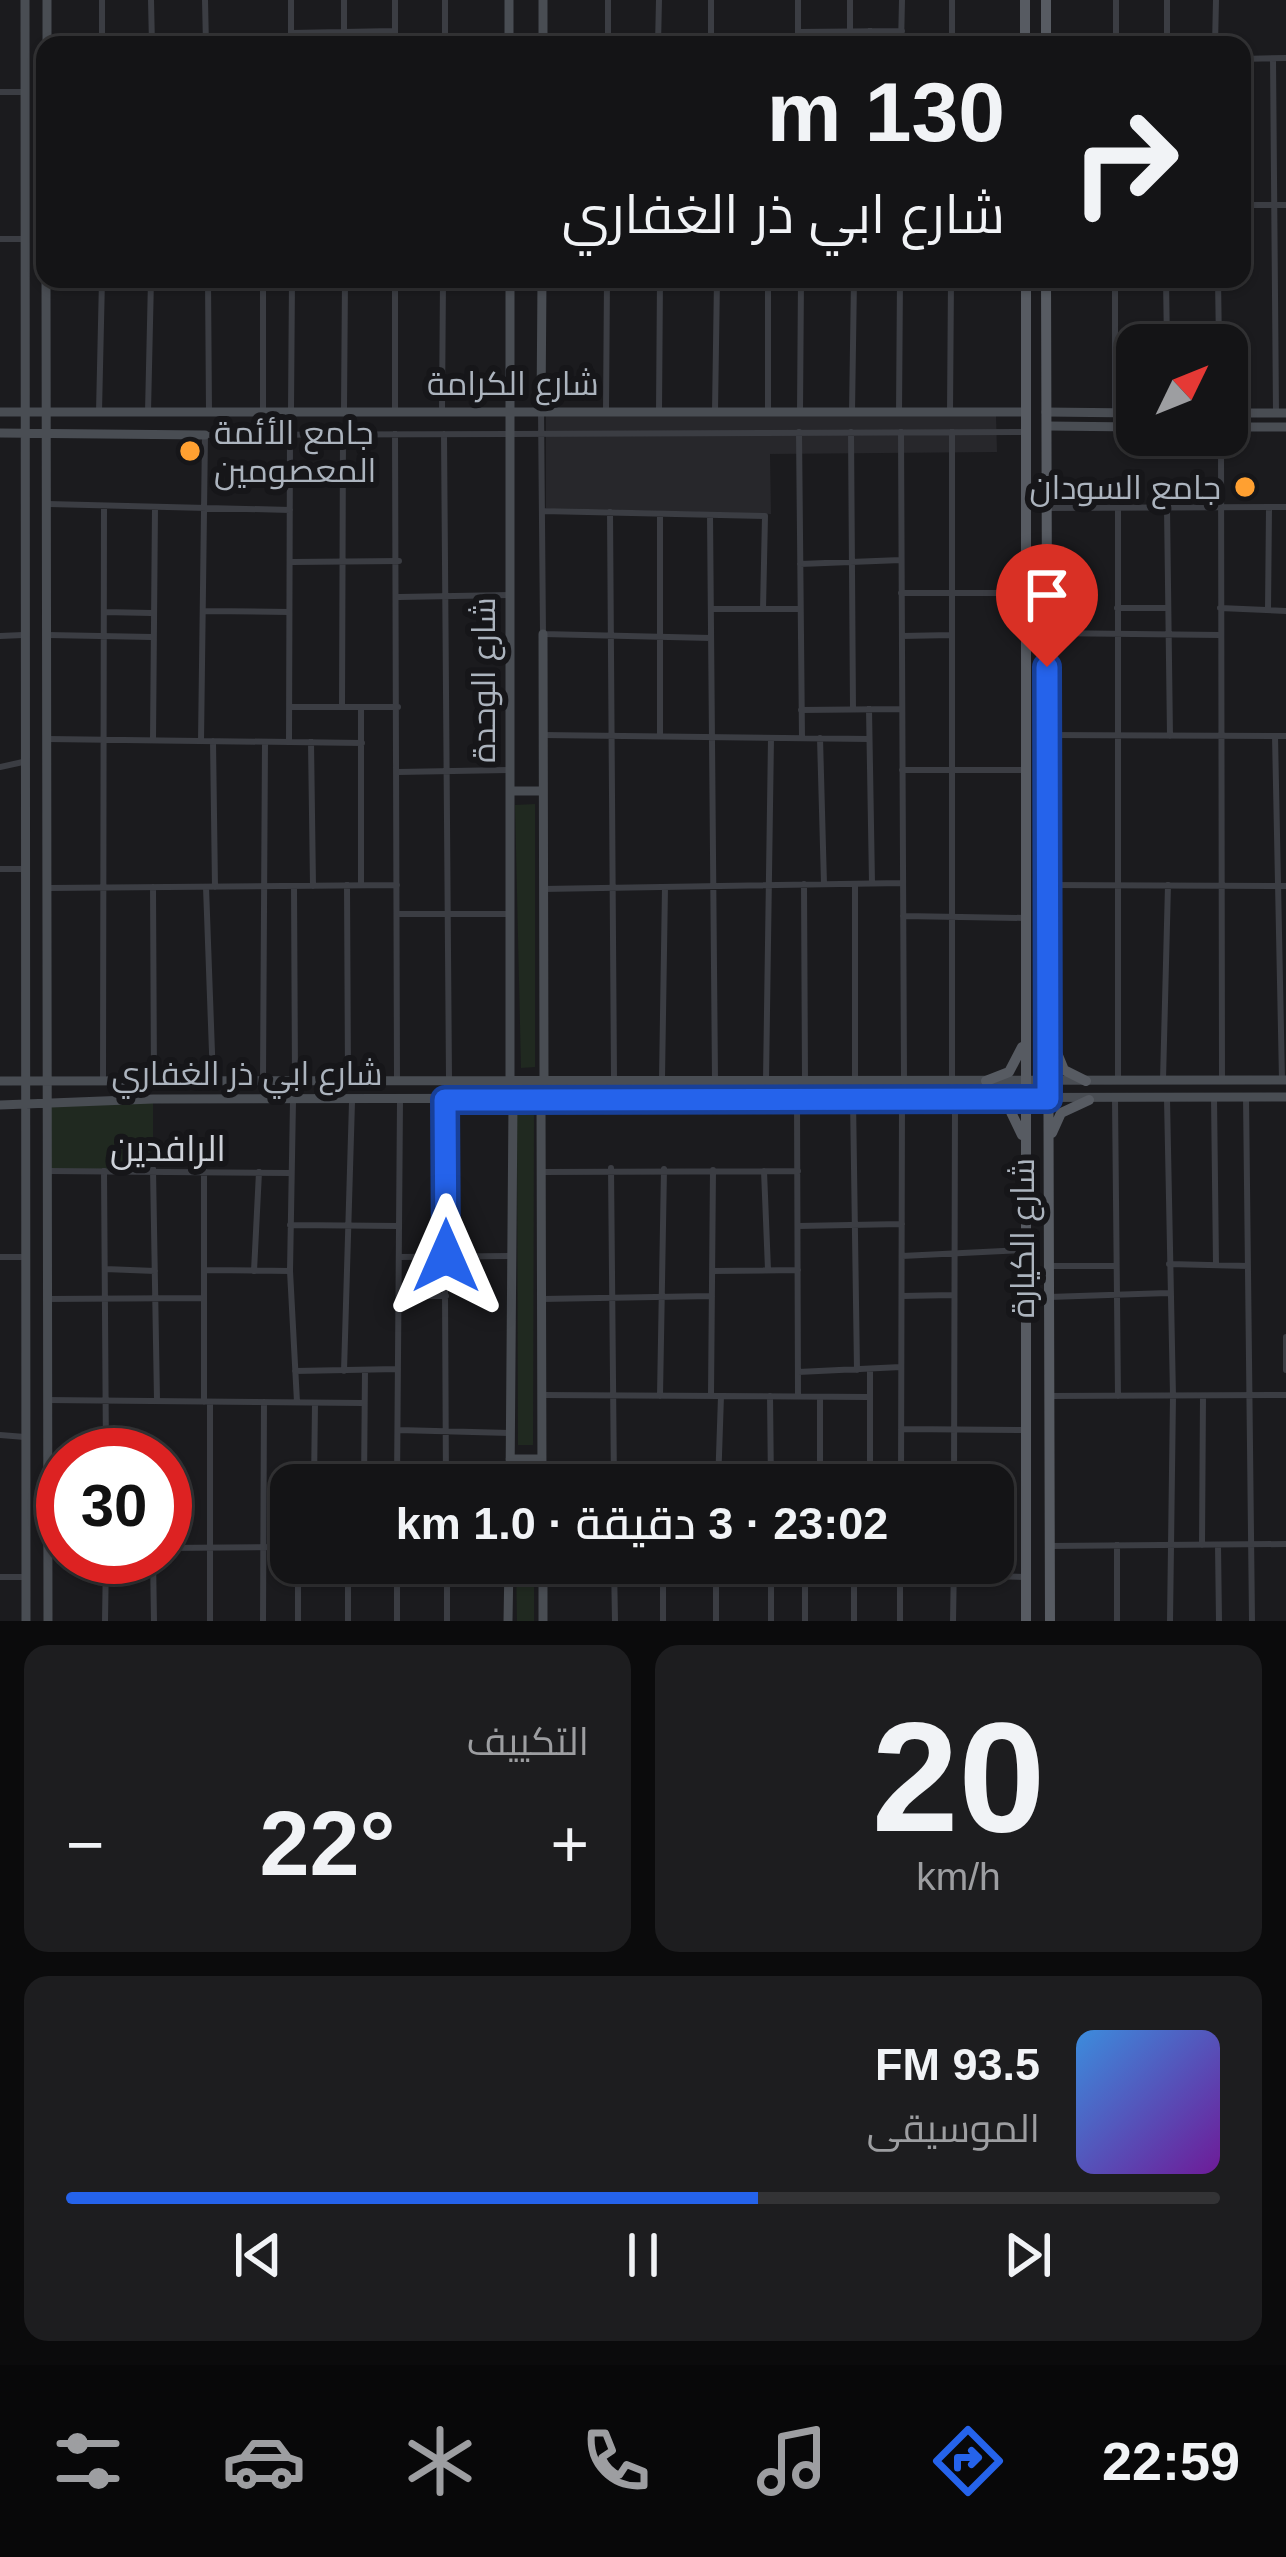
<!DOCTYPE html>
<html lang="ar">
<meta charset="utf-8">
<style>
body{margin:0;font-family:Helvetica,Cairo,sans-serif;background:#1d1d1f;color:#f1f3f6;direction:rtl;height:100vh;display:flex;flex-direction:column;font-size:45px;white-space:nowrap}
*{box-sizing:border-box;margin:0}
p{font-size:39px;color:#9d9ea1}
.icon{flex:none;width:66px;height:66px;fill:none;stroke:currentColor;stroke-width:2;stroke-linecap:round;stroke-linejoin:round}
.map{position:relative;height:1621px;overflow:hidden;direction:ltr}
.sheet{display:flex;flex-direction:column;gap:24px;padding:24px;background:#0b0b0c;flex:1}
.sheet>*{flex:none}
.hud{position:absolute;left:36px;top:36px;width:1215px;height:252px;border-radius:24px;box-shadow:0 3px 9px #0004,0 0 0 3px #333335;direction:rtl;background:#141416;color:#f1f3f6;overflow:hidden}
.needle{width:78px;rotate:47deg}
.fabs{position:absolute;left:1116px;top:324px;display:grid;gap:24px}
.fabs a{display:grid;place-items:center;width:132px;height:132px;border-radius:24px;background:#141416;box-shadow:0 3px 9px #0004,0 0 0 3px #333335;font-size:60px}
.speed{position:absolute;left:36px;top:1428px;display:flex;gap:24px;font-size:60px;font-weight:700;text-align:center}
.speed>*{display:grid;place-content:center;width:156px;height:156px;border-radius:50%;background:#141416;box-shadow:0 3px 9px #0004,0 0 0 3px #333335;line-height:1}
.speed .limit{border:18px solid #d22;background:#fff;color:#111}
.pin{position:absolute;display:grid;place-items:center;width:102px;height:102px;color:#fff;margin:-123px -51px;border-radius:50% 50% 50% 0;rotate:-45deg;box-shadow:0 0 12px #0007}
.pin .icon{rotate:45deg}
.me{position:absolute;width:132px;margin:-66px;rotate:0deg;stroke-linejoin:round;filter:drop-shadow(0 0 9px #0008)}
.turn{display:flex;align-items:center;gap:42px;height:252px;padding:0 48px;font-size:54px}
.turn .icon{width:156px;height:156px;stroke-width:2.5}
.turn b{display:block;font-size:84px;line-height:102px}
.big{font-size:90px;font-weight:600;line-height:1.1}
.sheet .card{flex:1;display:flex;flex-direction:column;justify-content:center;gap:18px;min-width:0;padding:0 42px;border-radius:24px;background:#1d1d1f}
.sheet .dial{align-items:center;gap:0}
.dial b{font-size:156px;line-height:1}
.song{display:flex;align-items:center;gap:36px}
.cover{width:144px;height:144px;border-radius:18px;background:linear-gradient(135deg,hsl(210 70% 55%),hsl(280 70% 35%))}
.played{height:12px;border-radius:6px;background:linear-gradient(90deg,#2563eb 60%,#333335 60%)}
.keys{display:flex;justify-content:space-around;direction:ltr}
.heat{display:flex;justify-content:space-between;align-items:center;font-size:66px;direction:ltr}
.sheet .tiles{flex:1;display:grid;gap:24px;grid-template-columns:1fr 1fr}
.card:last-child{grid-column:span 2}
.trip{position:absolute;left:270px;top:1464px;width:744px;height:120px;border-radius:24px;background:#141416;box-shadow:0 3px 9px #0004,0 0 0 3px #333335;font-weight:600;line-height:120px;text-align:center;direction:rtl}
.tab-bar{display:flex;height:192px;justify-content:space-around;align-items:center;background:#080809;color:#9d9ea1}
.tab-bar .icon{width:84px;height:84px}
.tab-bar .current{color:#2563eb}
.tab-bar b{font-size:54px;color:#f1f3f6}
.map>svg:first-child{display:block}
.built{fill:#27272b}
.green{fill:#202920}
.lines{fill:none;stroke-linecap:round;stroke-linejoin:round}
.street{stroke:#3b3d43;stroke-width:6}
.secondary{stroke:#494d53;stroke-width:9}
.primary{stroke:#575b62;stroke-width:10}
.route-casing{stroke:#184099;stroke-width:30}
.route{stroke:#2563eb;stroke-width:21}
.poi-dot{fill:#ffa031;stroke:#161619;stroke-width:4.5}
.labels{text-anchor:middle;dominant-baseline:central;stroke-width:12;stroke-linejoin:round;paint-order:stroke}
.street-label{font-size:33px;fill:#acb4be;stroke:#161619}
.poi-label{font-size:33px;fill:#acb4be;stroke:#161619;text-anchor:start}
.neighbourhood-label{font-size:36px;fill:#ced2d9;stroke:#161619}
</style>
<div class="map">
<svg width="1286" height="1621" viewBox="0 0 1286 1621">
<rect width="100%" height="100%" fill="#1b1b1e"/>
<path class="built" d="M996,415l1,37 -227,2 1,60 -225,-6v-92z"/>
<path class="green" d="M535,804v263l-14,1 -6,-263z
M153,1099v70l-102,1 -1,-70z
M517,1109l17,1 -1,335h-15z
M516,1563h18v58h-17z"/>
<g class="lines">
<path class="street" d="M151,0l1,45
M205,0l1,45
M344,0v32
M395,0v45
M798,0v45
M1167,0v45
M850,31v-31
M798,32l104,-1
M291,33l104,-2
M102,45v-45
M291,45v-45
M361,45v-13
M445,45v-45
M608,45v-45
M658,45l1,-45
M711,45v-45
M870,45v-14
M901,45l1,-45
M952,45v-45
M1116,45v-45
M1215,45l1,-45
M1242,59l44,-1
M1273,59l3,354
M0,92h24
M1242,205h44
M0,239h24
M208,279l1,133
M263,279v132
M1166,279l1,66
M1218,279l1,66
M291,409l1,-130
M344,409l1,-130
M395,410v-131
M442,410l1,-131
M541,410l2,224 168,4
M606,410l1,-131
M659,411l1,-132
M715,411l2,-132
M768,411v-132
M800,411l1,-132
M99,412l3,-133
M148,412l3,-133
M852,412l2,-133
M950,412l1,-133
M899,413l1,-134
M1115,413v-134
M799,432l3,306
M851,432l2,277
M901,432l3,649
M395,434l2,646
M444,434l5,645
M1221,435l1,645
M48,504l242,6
M1047,508l239,-1
M1118,508v572
M1167,508l3,228
M543,511l222,5 -2,93
M610,512l4,566
M710,515l5,565
M292,562l107,-1
M800,564l101,-4
M901,593h123
M399,597l110,-2
M1117,608h51
M1220,608l66,3
M711,609h89
M1268,610l1,-102
M203,611l86,1
M104,612l47,1
M1047,633l173,2
M48,635l104,2
M0,636l23,-1
M902,636l50,-1
M290,707h108
M342,707l1,-273
M869,709l3,174
M801,710l101,-1
M543,735l326,4
M1047,735l239,1
M660,736v-222
M1275,736l7,344
M820,738l4,146
M48,739l314,4
M153,740l2,-233
M201,741l4,-306 821,-3
M213,741l2,146
M289,742l1,-308
M311,742l2,144
M0,767l23,-5
M902,770h122
M398,772l110,-2
M0,869h24
M361,884v-177
M804,884l1,195
M855,884v196
M347,885l1,194
M1048,885l238,1
M294,886l1,192
M153,887l1,194
M206,887l7,193
M48,888l349,-3
M543,889l360,-6
M397,914h113
M903,916l122,2
M263,1078l2,-336
M662,1079l3,-192
M766,1080l5,-342
M1163,1080l5,-195
M103,1081l1,-575
M952,1082v-650
M1214,1097l2,168
M1246,1097l6,524
M853,1099l4,271
M1167,1099l6,297 -3,225
M444,1100l2,385
M797,1100l1,296
M1115,1100l3,296
M293,1101l-3,170 7,131
M611,1168l3,317
M153,1169l4,231
M49,1171l242,2
M104,1171l2,284
M764,1171l4,99
M541,1172l257,-1
M290,1225l109,1
M798,1226l104,-2
M902,1256l122,-6
M0,1257h24
M399,1257l113,-1
M1169,1264l79,2
M1049,1266h67
M105,1269l50,2
M204,1270l86,1
M254,1271l5,-99
M712,1271l86,-1
M399,1296h47
M902,1296l52,-1
M1049,1297l119,-4
M46,1299l158,-1
M542,1299l170,-3
M1286,1337v33
M295,1371l103,-2
M344,1371l8,-269
M798,1372l103,-5
M711,1394l2,-224
M542,1395l326,2
M660,1396l4,-227
M770,1396l1,89
M1049,1396l237,-1
M820,1397v88
M47,1400l316,3
M204,1402v-231
M210,1403v218
M901,1429l122,1
M398,1430l112,3
M0,1435l25,2
M314,1485l1,-82
M364,1485l1,-115
M397,1485l3,-384
M718,1485l3,-89
M870,1485v-115
M901,1485l1,-385
M954,1485l1,-384
M1117,1545v76
M1202,1545l1,-149
M1218,1545l1,76
M1050,1546l236,-2
M48,1547h15
M165,1548l126,-1
M153,1557l1,64
M348,1563v58
M614,1563l1,58
M771,1563v58
M900,1574l126,3
M397,1576l110,-3
M0,1577h26
M105,1621l1,-64
M263,1621l1,-219
M298,1621v-58
M397,1621v-58
M447,1621v-58
M663,1621v-58
M716,1621v-58
M805,1621v-58
M854,1621v-58
M900,1621v-58
M953,1621l1,-58"/>
<path class="secondary" d="M25,0l1,1621
M509,0v45
M47,45v-45
M543,45v-45
M46,279l2,1342
M510,279v803
M541,410l1,-131
M0,412h1026
M1046,412l91,1
M1227,413h59
M1048,426l89,1
M1227,427h59
M0,433l205,2
M543,634l1,447
M510,791h33
M0,1081l1286,-1
M541,1101l1,384
M0,1105l153,-6 1133,-2
M510,1459h32
M510,1485l3,-383
M543,1563v58
M508,1621l1,-58"/>
<path class="primary" d="M1025,0v45
M1046,0v45
M1026,279v1342
M1046,279l4,1342
M1052,1041l12,29 22,11
M986,1081l23,-9 13,-25
M983,1100l27,10 12,25
M1052,1133l9,-20 28,-13"/>
</g>
<g class="lines">
<defs>
<path id="route" d="M446,1256l-1,-156 603,-1 -1,-432"/>
</defs>
<use href="#route" class="route-casing"/>
<use href="#route" class="route"/>
</g>
<g class="poi-dot">
<circle cx="190" cy="451" r="12"/>
<circle cx="1245" cy="487" r="12"/>
</g>
<g class="labels">
<g class="street-label">
<text x="513" y="383">شارع الكرامة</text>
<text transform="translate(483 680) rotate(-90)">شارع الوحدة</text>
<text x="247" y="1073">شارع ابي ذر الغفاري</text>
<text transform="translate(1022 1238) rotate(-90)">شارع الكيارة</text>
</g>
<g class="poi-label">
<text x="214" y="432">جامع الأئمة<tspan x="214" dy="38">المعصومين</tspan></text>
<text x="1221" y="487" text-anchor="end">جامع السودان</text>
</g>
<g class="neighbourhood-label">
<text x="168" y="1148">الرافدين</text>
</g>
</g>
</svg>
<div class="fabs">
<a><svg class="needle" viewBox="-14 -14 28 28"><path d="M0-13l5 13h-10z" fill="#e53935"/><path d="M0 13l5-13h-10z" fill="#9d9ea1"/></svg></a>
</div>
<div class="speed"><div class="limit">30</div></div>
<div class="pin" style="left:1047px;top:667px;background:#d93025"><svg class="icon" aria-label="arrive" viewBox="0 0 24 24"><path d="M6 21V4h12l-3 4 3 4H6"/></svg></div>
<svg class="me" style="left:446px;top:1256px" viewBox="-20 -20 40 40"><path d="M0-17L14 15 0 8-14 15z" fill="#2563eb" stroke="#fff" stroke-width="4"/></svg>
<div class="trip">23:02 · 3 دقيقة · 1.0 km</div>
<div class="hud">
<div class="turn"><svg class="icon" aria-label="right" viewBox="0 0 24 24"><path d="M7 20v-9h11M14 6l5 5-5 5"/></svg><div><b>130 m</b>شارع ابي ذر الغفاري</div></div>
</div>
</div>
<section class="sheet">
<div class="tiles">
<div class="card dial"><b>20</b><p>km/h</p></div>
<div class="card"><p>التكييف</p>
<div class="heat"><a>−</a><b class="big">22°</b><a>+</a></div>
</div>
<div class="card">
<div class="song"><i class="cover"></i><div><b>93.5 FM</b><p>الموسيقى</p></div></div>
<div class="played"></div>
<div class="keys"><svg class="icon" aria-label="previous" viewBox="0 0 24 24"><path d="M18 5L8 12l10 7zM5 5v14"/></svg><svg class="icon" aria-label="pause" viewBox="0 0 24 24"><path d="M8 5v14M16 5v14"/></svg><svg class="icon" aria-label="next" viewBox="0 0 24 24"><path d="M6 5l10 7-10 7zM19 5v14"/></svg></div>
</div>
</div>
</section>
<nav class="tab-bar">
<b>22:59</b>
<svg class="icon current" aria-label="directions" viewBox="0 0 24 24"><path d="M12 3l9 9-9 9-9-9zM9 14v-3h6M13 9l2 2-2 2"/></svg>
<svg class="icon" aria-label="music" viewBox="0 0 24 24"><path d="M9 18V5l10-2v13"/><circle cx="6" cy="18" r="3"/><circle cx="16" cy="16" r="3"/></svg>
<svg class="icon" aria-label="phone" viewBox="0 0 24 24"><path d="M5 4h4l2 5-3 2q2 4 5 5l2-3 5 2v4C11 20 4 13 5 4z"/></svg>
<svg class="icon" aria-label="climate" viewBox="0 0 24 24"><path d="M12 3v18M4 7l16 10M4 17L20 7"/></svg>
<svg class="icon" aria-label="car" viewBox="0 0 24 24"><path d="M5 17H2v-5l4-1 3-4h7l3 4 3 1v5h-3M9 17h6M6 11h13"/><circle cx="7" cy="17" r="2"/><circle cx="17" cy="17" r="2"/></svg>
<svg class="icon" aria-label="filters" viewBox="0 0 24 24"><path d="M4 7h16M4 17h16"/><circle cx="9" cy="7" r="2"/><circle cx="15" cy="17" r="2"/></svg>
</nav>
